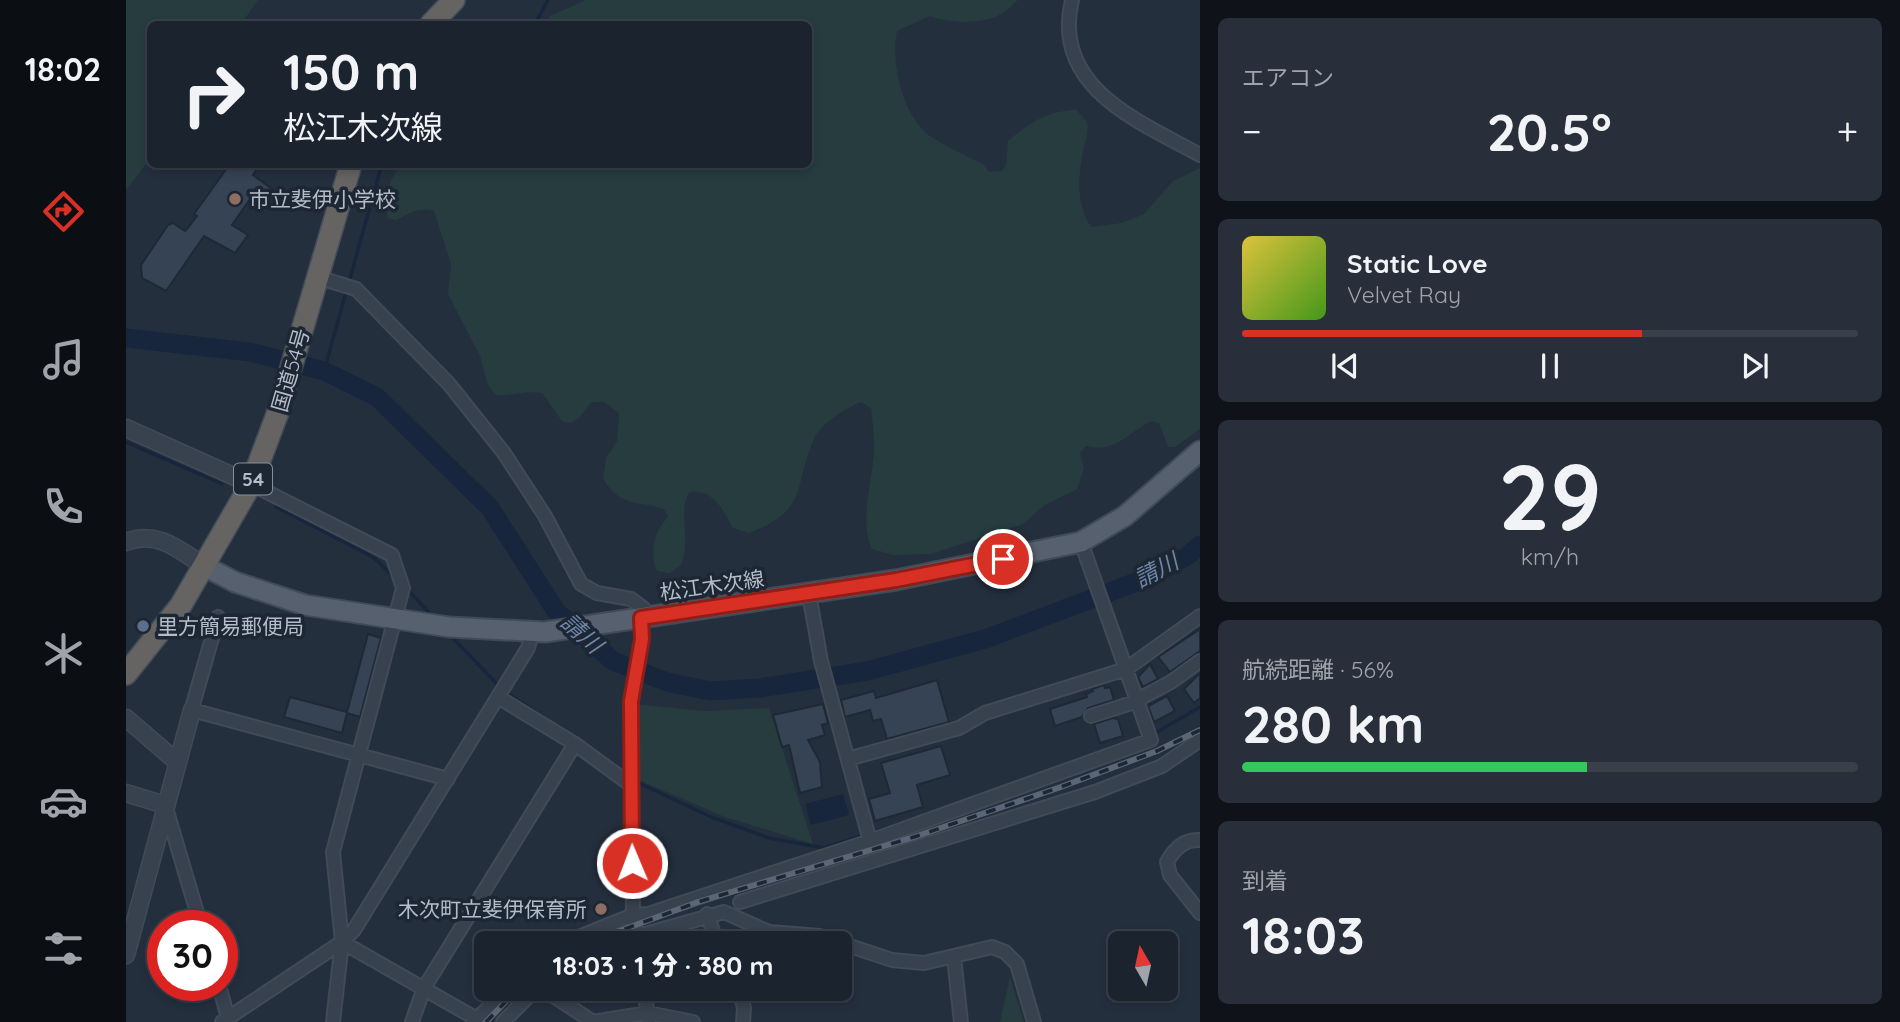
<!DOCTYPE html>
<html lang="ja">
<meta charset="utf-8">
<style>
body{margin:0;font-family:Quicksand,"Noto Sans JP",sans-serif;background:#282f3a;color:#f1f3f6;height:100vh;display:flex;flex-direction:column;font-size:26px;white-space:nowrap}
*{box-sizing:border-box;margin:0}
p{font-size:23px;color:#a0a4aa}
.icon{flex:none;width:38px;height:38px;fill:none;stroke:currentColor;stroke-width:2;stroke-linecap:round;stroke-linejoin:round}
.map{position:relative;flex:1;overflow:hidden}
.drawer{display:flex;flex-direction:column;gap:18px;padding:18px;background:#0f1319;width:700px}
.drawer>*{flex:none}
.guide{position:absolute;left:21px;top:21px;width:665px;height:147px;border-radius:10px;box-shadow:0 4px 10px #0003,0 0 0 2px #39404a;background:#1b232e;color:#f1f3f6;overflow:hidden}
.needle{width:46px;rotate:351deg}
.controls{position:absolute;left:982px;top:931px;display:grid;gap:14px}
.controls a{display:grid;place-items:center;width:70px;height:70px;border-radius:10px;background:#1b232e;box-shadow:0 4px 10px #0003,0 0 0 2px #39404a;font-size:35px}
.speed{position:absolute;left:21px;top:910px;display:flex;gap:14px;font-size:35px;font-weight:700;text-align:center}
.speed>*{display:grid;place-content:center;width:91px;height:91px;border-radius:50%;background:#1b232e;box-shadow:0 4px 10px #0003,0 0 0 2px #39404a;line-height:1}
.speed .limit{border:10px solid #d22;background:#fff;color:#111}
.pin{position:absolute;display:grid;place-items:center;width:60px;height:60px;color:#fff;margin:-30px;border:4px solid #fff;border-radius:50%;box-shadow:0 2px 7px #0007}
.me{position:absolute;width:77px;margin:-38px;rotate:359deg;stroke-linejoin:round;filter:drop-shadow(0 0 5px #0008)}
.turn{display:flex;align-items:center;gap:24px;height:147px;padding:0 21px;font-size:32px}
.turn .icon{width:91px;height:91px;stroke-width:2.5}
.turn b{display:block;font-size:49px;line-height:60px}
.big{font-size:52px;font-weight:800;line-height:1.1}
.drawer .card{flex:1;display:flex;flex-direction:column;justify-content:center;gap:10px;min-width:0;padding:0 24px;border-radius:10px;background:#282f3a}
.drawer .dial{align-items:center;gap:0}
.dial b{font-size:91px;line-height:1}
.song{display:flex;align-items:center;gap:21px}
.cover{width:84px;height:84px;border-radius:10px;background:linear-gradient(135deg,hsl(50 70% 55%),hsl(100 70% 35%))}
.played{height:7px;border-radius:4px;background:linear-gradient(90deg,#d93025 65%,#39404a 65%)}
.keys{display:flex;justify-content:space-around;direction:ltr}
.heat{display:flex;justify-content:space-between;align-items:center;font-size:38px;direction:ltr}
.charge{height:10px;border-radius:5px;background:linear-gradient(90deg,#34c759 56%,#39404a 0)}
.trip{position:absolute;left:348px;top:931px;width:378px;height:70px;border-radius:10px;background:#1b232e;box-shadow:0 4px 10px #0003,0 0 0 2px #39404a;font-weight:800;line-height:70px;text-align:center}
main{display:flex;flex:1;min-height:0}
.menu{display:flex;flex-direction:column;width:126px;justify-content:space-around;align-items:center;background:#0b0e12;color:#a0a4aa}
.menu .icon{width:49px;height:49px}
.menu .current{color:#d93025}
.menu b{font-size:32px;color:#f1f3f6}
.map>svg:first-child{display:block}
.green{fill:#263c3f}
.water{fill:#17263c}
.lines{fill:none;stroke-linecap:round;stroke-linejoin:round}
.stream{stroke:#17263c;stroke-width:3.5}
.river{stroke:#17263c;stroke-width:19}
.building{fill:#364354;stroke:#1f2835;stroke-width:2}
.minor-casing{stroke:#414a57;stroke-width:16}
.tertiary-casing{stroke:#414a57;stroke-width:19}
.primary-casing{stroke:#414a57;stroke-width:23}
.trunk-casing{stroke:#434c59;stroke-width:24}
.minor{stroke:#38414e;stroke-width:12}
.tertiary{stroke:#38414e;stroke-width:16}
.primary{stroke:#56606e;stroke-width:19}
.trunk{stroke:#656462;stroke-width:21}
.rail-casing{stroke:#5a6575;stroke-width:6}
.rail{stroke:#1d2633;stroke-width:3.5;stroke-dasharray:10;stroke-linecap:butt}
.route-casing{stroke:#8d1f18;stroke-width:18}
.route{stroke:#d93025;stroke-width:12}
.education-dot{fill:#8d6e63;stroke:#1d2633;stroke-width:2.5}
.service-dot{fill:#5c6f8a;stroke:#1d2633;stroke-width:2.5}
.labels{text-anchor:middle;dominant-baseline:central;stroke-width:7;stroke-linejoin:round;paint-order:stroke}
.shield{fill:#1d2633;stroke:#878f9c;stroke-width:2}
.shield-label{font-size:19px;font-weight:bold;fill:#b4bcc9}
.poi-label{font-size:21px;fill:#b4bcc9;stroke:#1d2633;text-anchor:start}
.street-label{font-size:21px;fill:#b4bcc9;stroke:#1d2633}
.water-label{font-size:23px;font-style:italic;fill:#6d86a8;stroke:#1d2633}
</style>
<main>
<nav class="menu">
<b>18:02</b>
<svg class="icon current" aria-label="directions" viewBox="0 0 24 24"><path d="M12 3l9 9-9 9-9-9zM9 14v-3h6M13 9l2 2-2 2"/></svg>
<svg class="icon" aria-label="music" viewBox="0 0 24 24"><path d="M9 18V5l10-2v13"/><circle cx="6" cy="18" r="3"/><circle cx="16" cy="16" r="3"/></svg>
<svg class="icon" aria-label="phone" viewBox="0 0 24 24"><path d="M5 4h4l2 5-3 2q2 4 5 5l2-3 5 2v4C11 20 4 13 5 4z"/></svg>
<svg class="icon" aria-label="climate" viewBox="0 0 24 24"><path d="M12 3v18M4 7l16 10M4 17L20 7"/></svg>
<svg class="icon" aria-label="car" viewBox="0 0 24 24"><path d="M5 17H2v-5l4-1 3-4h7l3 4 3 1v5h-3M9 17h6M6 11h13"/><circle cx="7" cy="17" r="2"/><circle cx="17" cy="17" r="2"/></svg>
<svg class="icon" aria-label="filters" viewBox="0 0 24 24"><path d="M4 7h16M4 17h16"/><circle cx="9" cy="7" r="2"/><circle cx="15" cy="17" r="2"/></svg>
</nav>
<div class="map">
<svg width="1074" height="1022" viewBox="0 0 1074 1022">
<rect width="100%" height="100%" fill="#242f3e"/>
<path class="green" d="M0,0h132l-17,24h-91v135l-24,31z
M460,0h432c-7,4 -10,11 -17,14 -18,11 -53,9 -71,2l-33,15c-6,31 4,79 29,102 7,7 46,26 57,31l6,8 13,-1 4,-6 2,-24c22,-19 39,-30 68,-31 4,4 9,8 11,13 2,9 -2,19 -4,28 -5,26 -7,54 8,76l31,-4 22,-9 29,-33 27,-13v261l-25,18h-7l-9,-24 -7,-2c-23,10 -36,33 -66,25l-6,7 4,16 -7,20 -32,16 -22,19 -92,30 -38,1 -21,-6c-13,-28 0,-66 2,-97 0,-15 -1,-30 -3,-44l-10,-6c-14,6 -39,20 -46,35 -23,48 -3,72 -66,96l-16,-5c-11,-19 -18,-39 -44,-36 -12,24 3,43 -8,73l-11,8 -13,-2c-8,-19 -3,-40 11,-54l-4,-8c-29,-9 -42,-1 -61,-30l3,-21 11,-17 2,-28 -15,-11h-13l-11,15 -9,6 -9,-2 -20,-28c-17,-3 -29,3 -46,2l-8,-10 -8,-29 -32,-62 3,-30 -17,-53c-14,-4 -25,2 -38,9l-8,-2c-5,-19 1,-39 13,-53l407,-1v-140h-264l6,-8z
M515,705l64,6 64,-3 44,136 -88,-27 -86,-37 -4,-3 2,-70z
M884,977l14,45h-24z"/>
<path class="water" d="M717,794l6,21 -38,10 -6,-21z"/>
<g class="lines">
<path class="stream" d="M409,24l13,-24
M198,371l58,-207
M0,442l96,42
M150,507l97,50 21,20
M283,591l23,25
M323,634l50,52
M381,693l36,24
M1031,732l43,-25
M513,783l72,34 58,21 55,10 41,-13
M746,833l33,-11"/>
<path class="river" d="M0,338l124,14 74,19 53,26 113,111 66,103 57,50 54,21 43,9 50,-3 107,-17 118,-32 162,-61 40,-22 13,-11"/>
</g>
<path class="building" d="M104,164h30l-7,11 19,14 -9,13 -10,-7 -21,30 16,10 -13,18 -31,-17 -38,55 -24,-13 -1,-13 27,-40 5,-2 12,8 2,-2 10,-13 -3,-2z
M1074,629v22l-30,21 -12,-15z
M242,634l13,4 -21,79 -13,-4 -5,20 -58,-16 6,-20 57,15z
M1024,664l8,15 -15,8 -5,-10z
M1074,673v25l-6,5 -10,-14z
M811,680l12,42 -62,17 -6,-20 -8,2 -3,-11 -25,7 -4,-17 33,-9 2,7z
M978,685l1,3 5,-1 4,13 -26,8 -6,9 -27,9 -5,-17 37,-12 -1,-3 7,-3 -1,-2z
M1041,696l8,15 -21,11 -6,-16z
M697,704l5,19 -6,2 3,10 -17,5 12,22 2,25 -22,6 -11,-48 -7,2 -9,-32z
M987,718l5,1 5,17 -23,7 -6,-19z
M815,746l9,29 -33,10 6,22 -48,14 -6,-22 21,-6 -9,-30z"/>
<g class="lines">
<defs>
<path id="minor" d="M946,0c-21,87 66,121 128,155
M191,277l39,12 93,95 55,69 41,63 36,68 16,9 34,6 12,9 5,9
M125,484l141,71 11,33 -70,264 9,90 -9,80
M683,594l12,67 49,180
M372,697l77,47 56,41
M1011,700l34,-18 29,-21
M66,708l26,-91
M66,710l256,69
M965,716l47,-15
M722,759l111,-31 26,-15 141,-44 74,-53
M40,808l35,118
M1074,840c-16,-1 -26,9 -33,22l3,13 30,38
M614,902l355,-110 67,-26 38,-26
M581,914l10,29
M512,936l86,-24 45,20 51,4 72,24 32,3 68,-16 13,5 12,12 17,58
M216,942l133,76
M438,943l69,-28 15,-1 222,-73 281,-101 -70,-198
M512,943l-5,-28 -2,-214 11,-62 -1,-21
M828,957l7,65
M93,985l9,33
M417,989l50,33 55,-9 45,9
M518,989l5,33
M613,989l5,19 -1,14
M96,1022l120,-80 12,-12 174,-282 4,-15
M286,1022l12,-34 151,-244
M347,1022l35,-33
M377,1022l33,-33"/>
<path id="tertiary" d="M0,428l125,56
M0,542c31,-12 52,7 78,24
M0,718l51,44
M0,793l39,12
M0,955l66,-245"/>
<path id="primary" d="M78,566l31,16 70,23 144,22 96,5 351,-52 185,-38 44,-26 75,-65"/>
<path id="trunk" d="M305,24l23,-24
M0,674l55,-69 70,-121 27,-72 73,-248"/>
</defs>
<use href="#minor" class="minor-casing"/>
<use href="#tertiary" class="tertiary-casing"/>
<use href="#primary" class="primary-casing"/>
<use href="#trunk" class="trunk-casing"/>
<use href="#minor" class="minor"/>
<use href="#tertiary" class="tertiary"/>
<use href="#primary" class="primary"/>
<use href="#trunk" class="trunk"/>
<defs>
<path id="rail" d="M461,943l111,-41 216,-65 144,-49 99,-37 43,-21
M360,1022l32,-33"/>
</defs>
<use href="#rail" class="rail-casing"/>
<use href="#rail" class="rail"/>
</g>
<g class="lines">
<defs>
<path id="route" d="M506,863l-1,-162 11,-62 -1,-21 255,-38 107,-21"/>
</defs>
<use href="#route" class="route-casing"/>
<use href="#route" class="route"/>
</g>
<g class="education-dot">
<circle cx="109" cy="199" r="7"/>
<circle cx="475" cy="909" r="7"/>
</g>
<circle class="service-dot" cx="17" cy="626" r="7"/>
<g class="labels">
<rect class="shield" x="108" y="463.5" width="38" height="31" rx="5"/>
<g class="shield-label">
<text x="127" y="479">54</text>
</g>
<g class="poi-label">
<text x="123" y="199">市立斐伊小学校</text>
<text x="31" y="626">里方簡易郵便局</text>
<text x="461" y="909" text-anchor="end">木次町立斐伊保育所</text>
</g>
<g class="street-label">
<text transform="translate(164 370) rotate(-74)">国道54号</text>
<text transform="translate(586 585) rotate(-8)">松江木次線</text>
</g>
<g class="water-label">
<text transform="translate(1030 570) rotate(-28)">請川</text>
<text transform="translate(456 633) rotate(42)">請川</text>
</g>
</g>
</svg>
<div class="controls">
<a><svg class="needle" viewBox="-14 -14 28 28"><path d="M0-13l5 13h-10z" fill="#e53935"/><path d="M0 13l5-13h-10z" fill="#a0a4aa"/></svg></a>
</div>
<div class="speed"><div class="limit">30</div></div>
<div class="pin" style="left:877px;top:559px;background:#d93025"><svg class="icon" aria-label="arrive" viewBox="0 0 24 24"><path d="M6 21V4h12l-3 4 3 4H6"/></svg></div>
<svg class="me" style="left:506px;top:863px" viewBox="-20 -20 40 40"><circle r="17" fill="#d93025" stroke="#fff" stroke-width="3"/><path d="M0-11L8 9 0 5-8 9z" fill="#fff"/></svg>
<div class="trip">18:03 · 1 分 · 380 m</div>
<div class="guide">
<div class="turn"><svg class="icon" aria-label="right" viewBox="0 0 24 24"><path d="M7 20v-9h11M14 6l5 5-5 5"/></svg><div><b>150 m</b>松江木次線</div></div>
</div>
</div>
<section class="drawer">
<div class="card"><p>エアコン</p>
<div class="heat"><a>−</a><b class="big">20.5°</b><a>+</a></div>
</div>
<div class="card">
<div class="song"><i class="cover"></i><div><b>Static Love</b><p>Velvet Ray</p></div></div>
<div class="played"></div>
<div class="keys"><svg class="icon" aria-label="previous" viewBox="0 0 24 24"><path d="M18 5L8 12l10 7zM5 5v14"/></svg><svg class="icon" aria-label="pause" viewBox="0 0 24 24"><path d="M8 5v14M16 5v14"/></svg><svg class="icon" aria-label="next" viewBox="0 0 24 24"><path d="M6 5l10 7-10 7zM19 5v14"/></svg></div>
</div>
<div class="card dial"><b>29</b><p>km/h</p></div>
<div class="card"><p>航続距離 · 56%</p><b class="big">280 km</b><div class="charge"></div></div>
<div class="card"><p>到着</p><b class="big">18:03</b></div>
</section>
</main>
